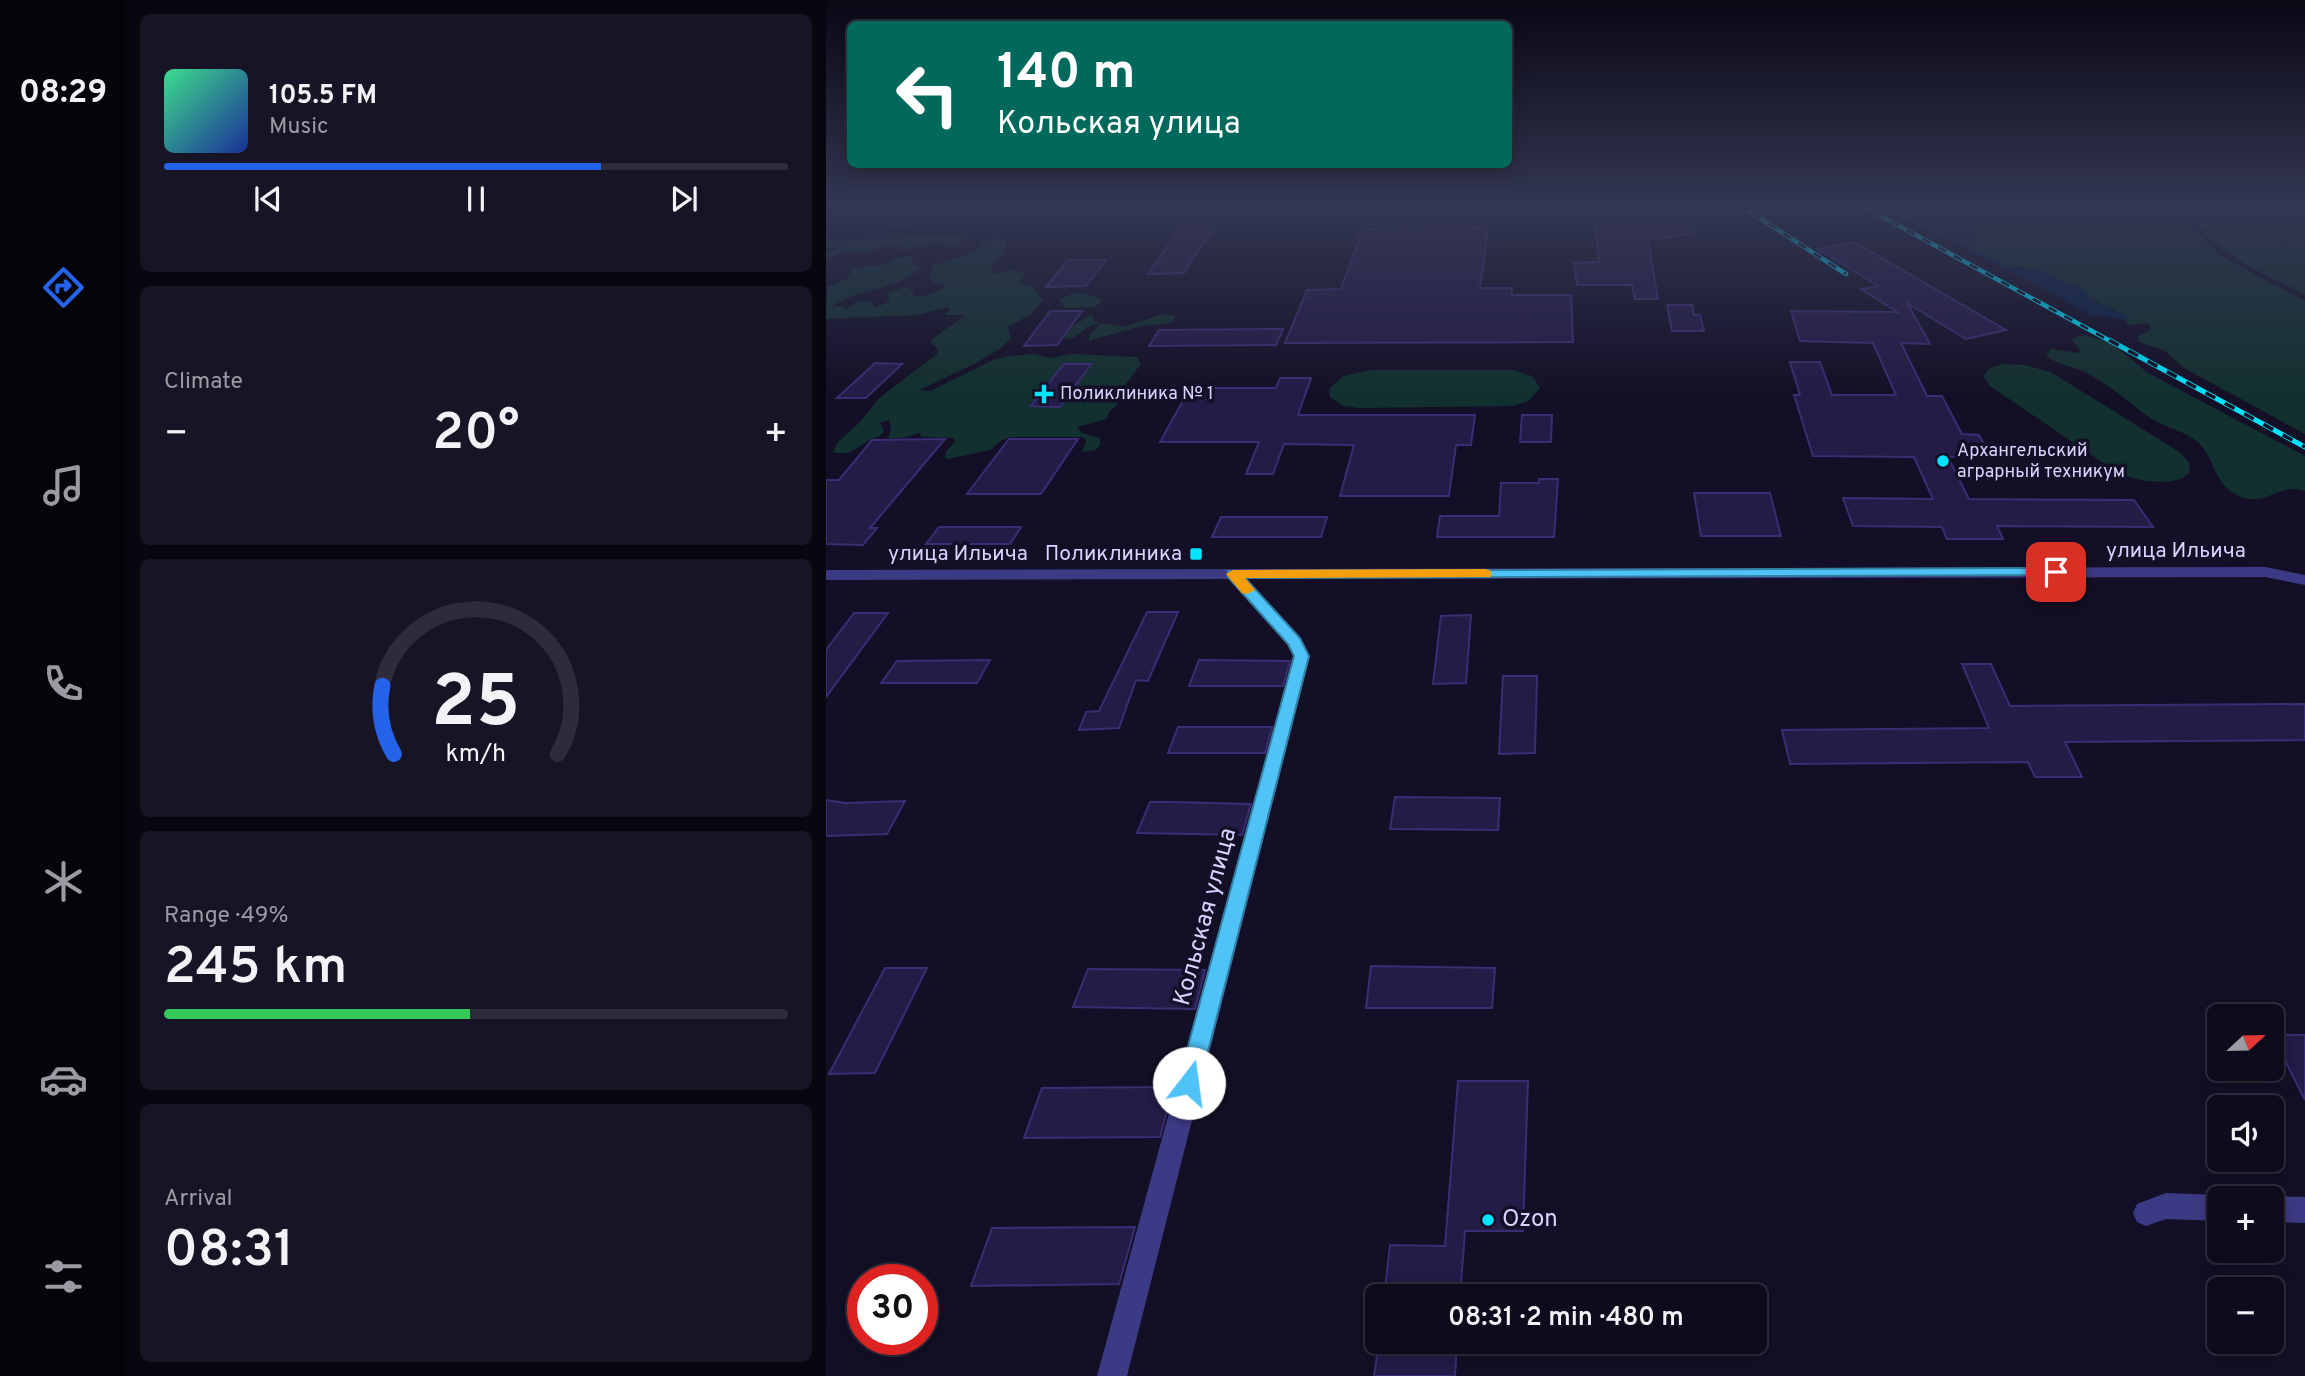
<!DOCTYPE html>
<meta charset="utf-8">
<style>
body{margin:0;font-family:Overpass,sans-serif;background:#171425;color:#f1f3f6;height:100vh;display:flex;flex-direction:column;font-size:26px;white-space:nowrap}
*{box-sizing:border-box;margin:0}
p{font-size:23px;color:#9b9ba3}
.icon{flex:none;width:38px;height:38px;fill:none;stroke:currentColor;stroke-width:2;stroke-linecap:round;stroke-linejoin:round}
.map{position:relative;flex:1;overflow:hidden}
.drawer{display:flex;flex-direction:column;gap:14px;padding:14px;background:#08060f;width:700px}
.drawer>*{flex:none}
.hud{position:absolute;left:21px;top:21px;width:665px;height:147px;border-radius:10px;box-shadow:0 4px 18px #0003,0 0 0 2px #2e2b3b;background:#00695c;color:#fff;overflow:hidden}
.needle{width:46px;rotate:68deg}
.fabs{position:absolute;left:1381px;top:1004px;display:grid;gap:14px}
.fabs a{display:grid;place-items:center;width:77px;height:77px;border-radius:10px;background:#0e0b1c;box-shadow:0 4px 18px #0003,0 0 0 2px #2e2b3b;font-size:35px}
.speed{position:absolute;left:21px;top:1264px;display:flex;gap:14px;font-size:35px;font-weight:700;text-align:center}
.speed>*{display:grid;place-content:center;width:91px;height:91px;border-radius:50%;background:#0e0b1c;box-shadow:0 4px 18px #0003,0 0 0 2px #2e2b3b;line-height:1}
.speed .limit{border:10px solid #d22;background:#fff;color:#111}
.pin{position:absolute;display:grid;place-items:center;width:60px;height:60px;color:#fff;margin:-30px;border-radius:14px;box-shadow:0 4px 10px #0006}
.me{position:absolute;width:77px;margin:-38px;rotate:15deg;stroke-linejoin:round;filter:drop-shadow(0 0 5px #0008)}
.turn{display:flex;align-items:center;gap:24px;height:147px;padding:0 35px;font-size:32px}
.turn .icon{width:91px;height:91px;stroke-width:2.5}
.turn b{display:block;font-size:49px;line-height:60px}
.big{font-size:52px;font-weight:600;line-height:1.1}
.drawer .tile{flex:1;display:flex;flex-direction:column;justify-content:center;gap:10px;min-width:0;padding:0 24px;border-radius:10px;background:#171425}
.drawer .dial{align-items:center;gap:0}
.dial svg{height:182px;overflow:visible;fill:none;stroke:#2e2b3b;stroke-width:7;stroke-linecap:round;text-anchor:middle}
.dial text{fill:#f1f3f6;stroke:none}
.song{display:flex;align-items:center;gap:21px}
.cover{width:84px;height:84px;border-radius:10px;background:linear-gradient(135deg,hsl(150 70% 55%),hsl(230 70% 35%))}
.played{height:7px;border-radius:4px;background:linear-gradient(90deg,#2563eb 70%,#2e2b3b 70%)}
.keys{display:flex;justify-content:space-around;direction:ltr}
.heat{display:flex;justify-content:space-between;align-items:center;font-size:38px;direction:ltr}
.charge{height:10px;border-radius:5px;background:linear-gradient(90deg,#34c759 49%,#2e2b3b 0)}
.trip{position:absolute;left:539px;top:1284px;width:402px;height:70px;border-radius:10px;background:#0e0b1c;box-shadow:0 4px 18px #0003,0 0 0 2px #2e2b3b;font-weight:600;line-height:70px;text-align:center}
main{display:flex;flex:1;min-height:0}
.tab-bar{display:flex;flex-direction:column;width:126px;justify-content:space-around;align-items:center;background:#06040b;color:#9b9ba3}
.tab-bar .icon{width:49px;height:49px}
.tab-bar .on{color:#2563eb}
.tab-bar b{font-size:32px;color:#f1f3f6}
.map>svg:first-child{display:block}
.green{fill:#12302f}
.water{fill:#0a1f44}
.building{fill:#241b47;stroke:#3b2d73;stroke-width:2}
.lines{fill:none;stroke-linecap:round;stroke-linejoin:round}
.minor{fill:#3d3a85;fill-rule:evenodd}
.rail-far1-casing{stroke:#00e5ff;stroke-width:4.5}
.rail-casing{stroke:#00e5ff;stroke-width:5}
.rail-far1{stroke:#130f26;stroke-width:2.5;stroke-dasharray:9;stroke-linecap:butt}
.rail{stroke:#130f26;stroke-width:3.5;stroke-dasharray:11;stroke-linecap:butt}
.route{fill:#4fc3f7;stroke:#337fa1;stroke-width:2}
.slow{fill:#f59e0b}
.poi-dot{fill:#00e5ff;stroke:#130f26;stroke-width:2.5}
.labels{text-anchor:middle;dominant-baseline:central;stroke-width:7;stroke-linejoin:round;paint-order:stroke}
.far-poi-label{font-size:18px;fill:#d9d4ff;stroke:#130f26;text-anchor:start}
.street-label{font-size:21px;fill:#d9d4ff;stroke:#130f26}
.poi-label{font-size:21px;fill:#d9d4ff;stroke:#130f26;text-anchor:end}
.near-street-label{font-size:24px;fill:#d9d4ff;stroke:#130f26}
.near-poi-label{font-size:24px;fill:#d9d4ff;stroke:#130f26;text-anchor:start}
</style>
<main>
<nav class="tab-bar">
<b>08:29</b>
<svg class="icon on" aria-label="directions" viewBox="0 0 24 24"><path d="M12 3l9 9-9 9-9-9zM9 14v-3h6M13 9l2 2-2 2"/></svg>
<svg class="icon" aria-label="music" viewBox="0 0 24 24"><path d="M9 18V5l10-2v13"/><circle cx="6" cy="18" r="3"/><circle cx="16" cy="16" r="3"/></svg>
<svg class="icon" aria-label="phone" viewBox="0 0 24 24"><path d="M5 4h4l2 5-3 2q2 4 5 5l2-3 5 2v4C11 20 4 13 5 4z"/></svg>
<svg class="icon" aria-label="climate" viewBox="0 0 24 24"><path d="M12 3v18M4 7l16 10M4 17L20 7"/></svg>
<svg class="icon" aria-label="car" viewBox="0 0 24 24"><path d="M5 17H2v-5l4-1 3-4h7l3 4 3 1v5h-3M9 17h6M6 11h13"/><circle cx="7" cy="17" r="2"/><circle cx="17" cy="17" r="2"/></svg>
<svg class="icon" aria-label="filters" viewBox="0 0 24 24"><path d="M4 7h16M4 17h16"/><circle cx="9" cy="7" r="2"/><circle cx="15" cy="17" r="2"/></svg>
</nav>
<section class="drawer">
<div class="tile">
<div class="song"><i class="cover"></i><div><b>105.5 FM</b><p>Music</p></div></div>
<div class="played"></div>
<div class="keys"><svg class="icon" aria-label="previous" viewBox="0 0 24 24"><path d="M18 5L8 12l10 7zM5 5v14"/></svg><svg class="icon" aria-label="pause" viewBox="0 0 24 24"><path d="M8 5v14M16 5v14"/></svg><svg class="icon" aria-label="next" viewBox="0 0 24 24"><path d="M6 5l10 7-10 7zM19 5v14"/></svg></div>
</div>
<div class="tile"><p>Climate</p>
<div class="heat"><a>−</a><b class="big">20°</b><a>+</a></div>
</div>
<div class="tile dial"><svg viewBox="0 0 100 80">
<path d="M14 69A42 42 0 1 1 86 69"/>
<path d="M14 69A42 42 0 0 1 9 39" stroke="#2563eb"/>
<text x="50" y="56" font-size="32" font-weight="700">25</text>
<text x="50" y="72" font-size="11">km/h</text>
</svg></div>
<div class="tile"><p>Range · 49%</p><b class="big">245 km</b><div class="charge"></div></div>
<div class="tile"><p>Arrival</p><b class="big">08:31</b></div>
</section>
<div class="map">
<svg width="1479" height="1376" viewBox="0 0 1479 1376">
<rect width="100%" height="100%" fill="#130f26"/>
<path class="green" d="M87,204h26l-18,18 -7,3h-26l-17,-11 -21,2c19,-18 43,0 63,-12z
M1102,204h250l9,17 33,35 85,45v133l-121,-66 -20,-18 -25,-8 -1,-6 13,-6 -2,-7 -20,2 -4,-6 4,-2 -42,-20 -10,-10 -53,-20h-13l-53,-25 -2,-3 15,1 8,-6z
M1362,204h117v91c-44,-25 -97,-40 -117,-91z
M134,235l6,3 -13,8 -14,-4 -37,8 -3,-1 5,-5 -3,-1 -34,8 -20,1 -21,7v-5l15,-7 -15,2v-8z
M170,238l10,3 -2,14 -12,9 -1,10 22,-4 13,2 -6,11 13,4 10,13 -12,14 -23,13 3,12 -12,10 -23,14 -56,27 10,1 63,-31 16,-4 25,-2 16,4 23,-4 64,3 4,7 -22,29 -2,12 -8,7 -2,7 -30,8 5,6 18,5v7l-4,5 -14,2 4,-11 -3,-4h-71l-10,3 -12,10 -42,9 -3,-1 1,-7 9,-9 -1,-4 -30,-1 -4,-1 1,-4 -13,5 -20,2 3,-11 -2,-8 -9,3 4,8c-5,7 -7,5 -14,9 -13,7 -20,17 -37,12l4,-9 23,-21 19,-24 58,-44 1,-5 -7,-6 1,-4 34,-24h-21l5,-6 -2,-2 -31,8 -91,4 1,-32 20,-8 5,-10c10,-4 20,-2 30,-4 14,-2 17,-13 33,-7l-4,4 1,3 9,1c-15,24 -68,22 -89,41l10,-1 4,3 13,-8 13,1 3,5 10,-3 5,-5 -3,-6 18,-6 9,4 -2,4c11,3 24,-2 34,-8l-3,-3 -9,-1 -5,-6 4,-12 43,-13 8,-10z
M250,292l26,7 -1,3 -7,5 -28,1 -7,-8z
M337,314l13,2 -5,7 -30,3 -52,15v-5l12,-13 -12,3 -17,13 -8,-1 7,-11 20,-12 4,7 29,5z
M1257,335l27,7 38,31 157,83v35c-27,-9 -37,17 -66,5 -27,-11 -23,-41 -45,-57 -15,-10 -34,-13 -48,-24 -20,-15 -39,-32 -61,-43 -13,-7 -28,-6 -39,-17l5,-6 28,4 1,-3 -8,-11z
M1177,364l22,1 26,7 130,81 9,11 -1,9 -8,6 -14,3 -21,-1 -20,-5 -17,-9 -119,-81 -6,-8c1,-10 11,-12 19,-14z
M545,370h142l19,6 8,12 -11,13 -16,5 -154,2 -15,-2 -14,-9 -1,-8 14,-13z"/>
<path class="water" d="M1051,204h51l40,22 13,11 -24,2 1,3 53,25 27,3 45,20 10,11 37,16 -5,2 -35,-4 -25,-15z"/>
<path class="building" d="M371,204h32l-45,69 -36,1z
M769,218h80l20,15 -47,7 10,59h-23l-3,-14h-55l-3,-22 25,-1z
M662,228l-8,60h32v7h59l2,47 -288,1 22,-53 34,-1 22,-60z
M1028,242l152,88 -40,9 -59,-36 23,41 -29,-1 26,53h15l20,38 17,1 12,22h-43l21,42 165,1 19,27 -156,-1 6,13h-56l-5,-12 -89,-1 -10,-28 90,1 -19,-42 -101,-1 -19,-61h6l-10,-33h30l12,33h64l-23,-52 -73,-2 -9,-30 106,1 -36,-23 17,-3 -60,-37z
M242,260h38l-20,26 -40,1z
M841,305h25l2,10h6l4,16h-32z
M224,311h32l-25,34 -33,1z
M457,329l-7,16 -127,1 10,-16z
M49,363l27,1 -36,34h-29z
M238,364h27l-31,43 -29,-1z
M454,378h31l-13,37h177l-4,30h-15l-7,51h-109l14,-51 -70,-1 -11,30h-27l13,-32h-99l30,-54h86z
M696,415h30l-1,27h-31z
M119,439l-75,89h7l-14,17 -37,-1v-64h13l33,-40z
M183,439h69l-37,55h-74z
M713,479h19l-4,58h-117l3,-21h59l2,-33h38z
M868,493h76l11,43h-80z
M395,517h106l-6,20h-109z
M113,527h82l-11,17h-84z
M321,612h31l-30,69 -12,-1 -17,48 -40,2 7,-18 13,-1z
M28,613h34l-62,84v-47z
M645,615l-5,68 -33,1 8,-68z
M164,660l-13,23h-96l16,-22z
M373,660l91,1 -7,25h-94z
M1136,664h29l19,42 295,-2v36l-240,2 17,35h-47l-7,-15 -238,2 -8,-34 207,-2z
M677,676h34l-2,77 -36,1z
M352,727h94l-7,26h-97z
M569,797l105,1 -2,32 -108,-1z
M0,800l19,3 60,-2 -18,33 -61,2z
M324,802h23l78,2 -9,31 -105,-2z
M545,966l124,2 -3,40h-126z
M59,968h42l-52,105 -46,1z
M262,969l117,1 -10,39 -122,-2z
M1446,1035h33v65z
M632,1081h70l-5,150h-58l-5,66h-76l6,-52 55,1z
M347,1087l-13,50 -136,1 18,-50z
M309,1227l-16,57 -148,2 21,-58z
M553,1342h78l-2,34h-81z"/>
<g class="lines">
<path class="minor" d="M1439,567l40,8v10l-40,-8 -1019,2 54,58 10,19 -183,720h-30l197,-720 -7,-12 -58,-65 -403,1v-10z
M1340,1193l53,2 9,4h-9v22l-53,-2 -20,7 -9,-4 -4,-9 4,-9z
M1446,1196l33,1v26l-33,-1v-23h-7z"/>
<defs>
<path id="rail-far1" d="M912,204l108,70
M1033,204l253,138"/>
<path id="rail" d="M1283,340l196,107"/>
</defs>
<use href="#rail-far1" class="rail-far1-casing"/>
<use href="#rail" class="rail-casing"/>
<use href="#rail-far1" class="rail-far1"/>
<use href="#rail" class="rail"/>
</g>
<linearGradient id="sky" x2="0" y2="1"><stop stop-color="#0a0815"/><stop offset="0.52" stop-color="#333752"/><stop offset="1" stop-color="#333752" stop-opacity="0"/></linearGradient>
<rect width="1479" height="396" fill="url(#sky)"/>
<path class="route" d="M1230,568l7,4 -2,3 -816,3 55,60 9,18 -109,427 -3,7 -8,3 -8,-3 -3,-7 116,-427 -6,-12 -60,-67v-6z"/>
<path class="slow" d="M660,569l5,2v6l-246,1 10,12 -8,4 -5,-1 -16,-19 7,-4z"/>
<g class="poi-dot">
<path d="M214.5 383.5h7v7h7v7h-7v7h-7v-7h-7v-7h7z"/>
<circle cx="1117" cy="461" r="7"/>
<rect x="363" y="547" width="14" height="14" rx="3.5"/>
<circle cx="662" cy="1220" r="7"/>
</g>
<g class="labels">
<g class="far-poi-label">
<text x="234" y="394">Поликлиника № 1</text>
<text x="1131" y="451">Архангельский<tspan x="1131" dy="21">аграрный техникум</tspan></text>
</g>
<g class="street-label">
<text x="1350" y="551">улица Ильича</text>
<text x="132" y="554">улица Ильича</text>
</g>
<g class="poi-label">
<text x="356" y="554">Поликлиника</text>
</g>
<g class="near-street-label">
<text transform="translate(380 917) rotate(-75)">Кольская улица</text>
</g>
<g class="near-poi-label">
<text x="676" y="1220">Ozon</text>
</g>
</g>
</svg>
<div class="fabs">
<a><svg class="needle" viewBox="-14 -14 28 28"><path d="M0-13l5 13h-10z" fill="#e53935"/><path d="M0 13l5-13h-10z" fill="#9b9ba3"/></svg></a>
<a><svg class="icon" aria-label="sound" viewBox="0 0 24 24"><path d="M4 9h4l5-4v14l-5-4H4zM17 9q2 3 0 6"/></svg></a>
<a>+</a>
<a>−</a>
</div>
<div class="speed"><div class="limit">30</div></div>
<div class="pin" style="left:1230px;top:572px;background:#d93025"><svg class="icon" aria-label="arrive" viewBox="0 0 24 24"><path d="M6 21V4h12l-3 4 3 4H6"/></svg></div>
<svg class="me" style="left:363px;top:1083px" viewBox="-20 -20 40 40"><circle r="19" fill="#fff"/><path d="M0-13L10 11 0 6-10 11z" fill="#4fc3f7"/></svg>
<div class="trip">08:31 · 2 min · 480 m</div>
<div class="hud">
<div class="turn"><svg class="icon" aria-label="left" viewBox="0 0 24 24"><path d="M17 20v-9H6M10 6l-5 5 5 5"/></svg><div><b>140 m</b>Кольская улица</div></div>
</div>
</div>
</main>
